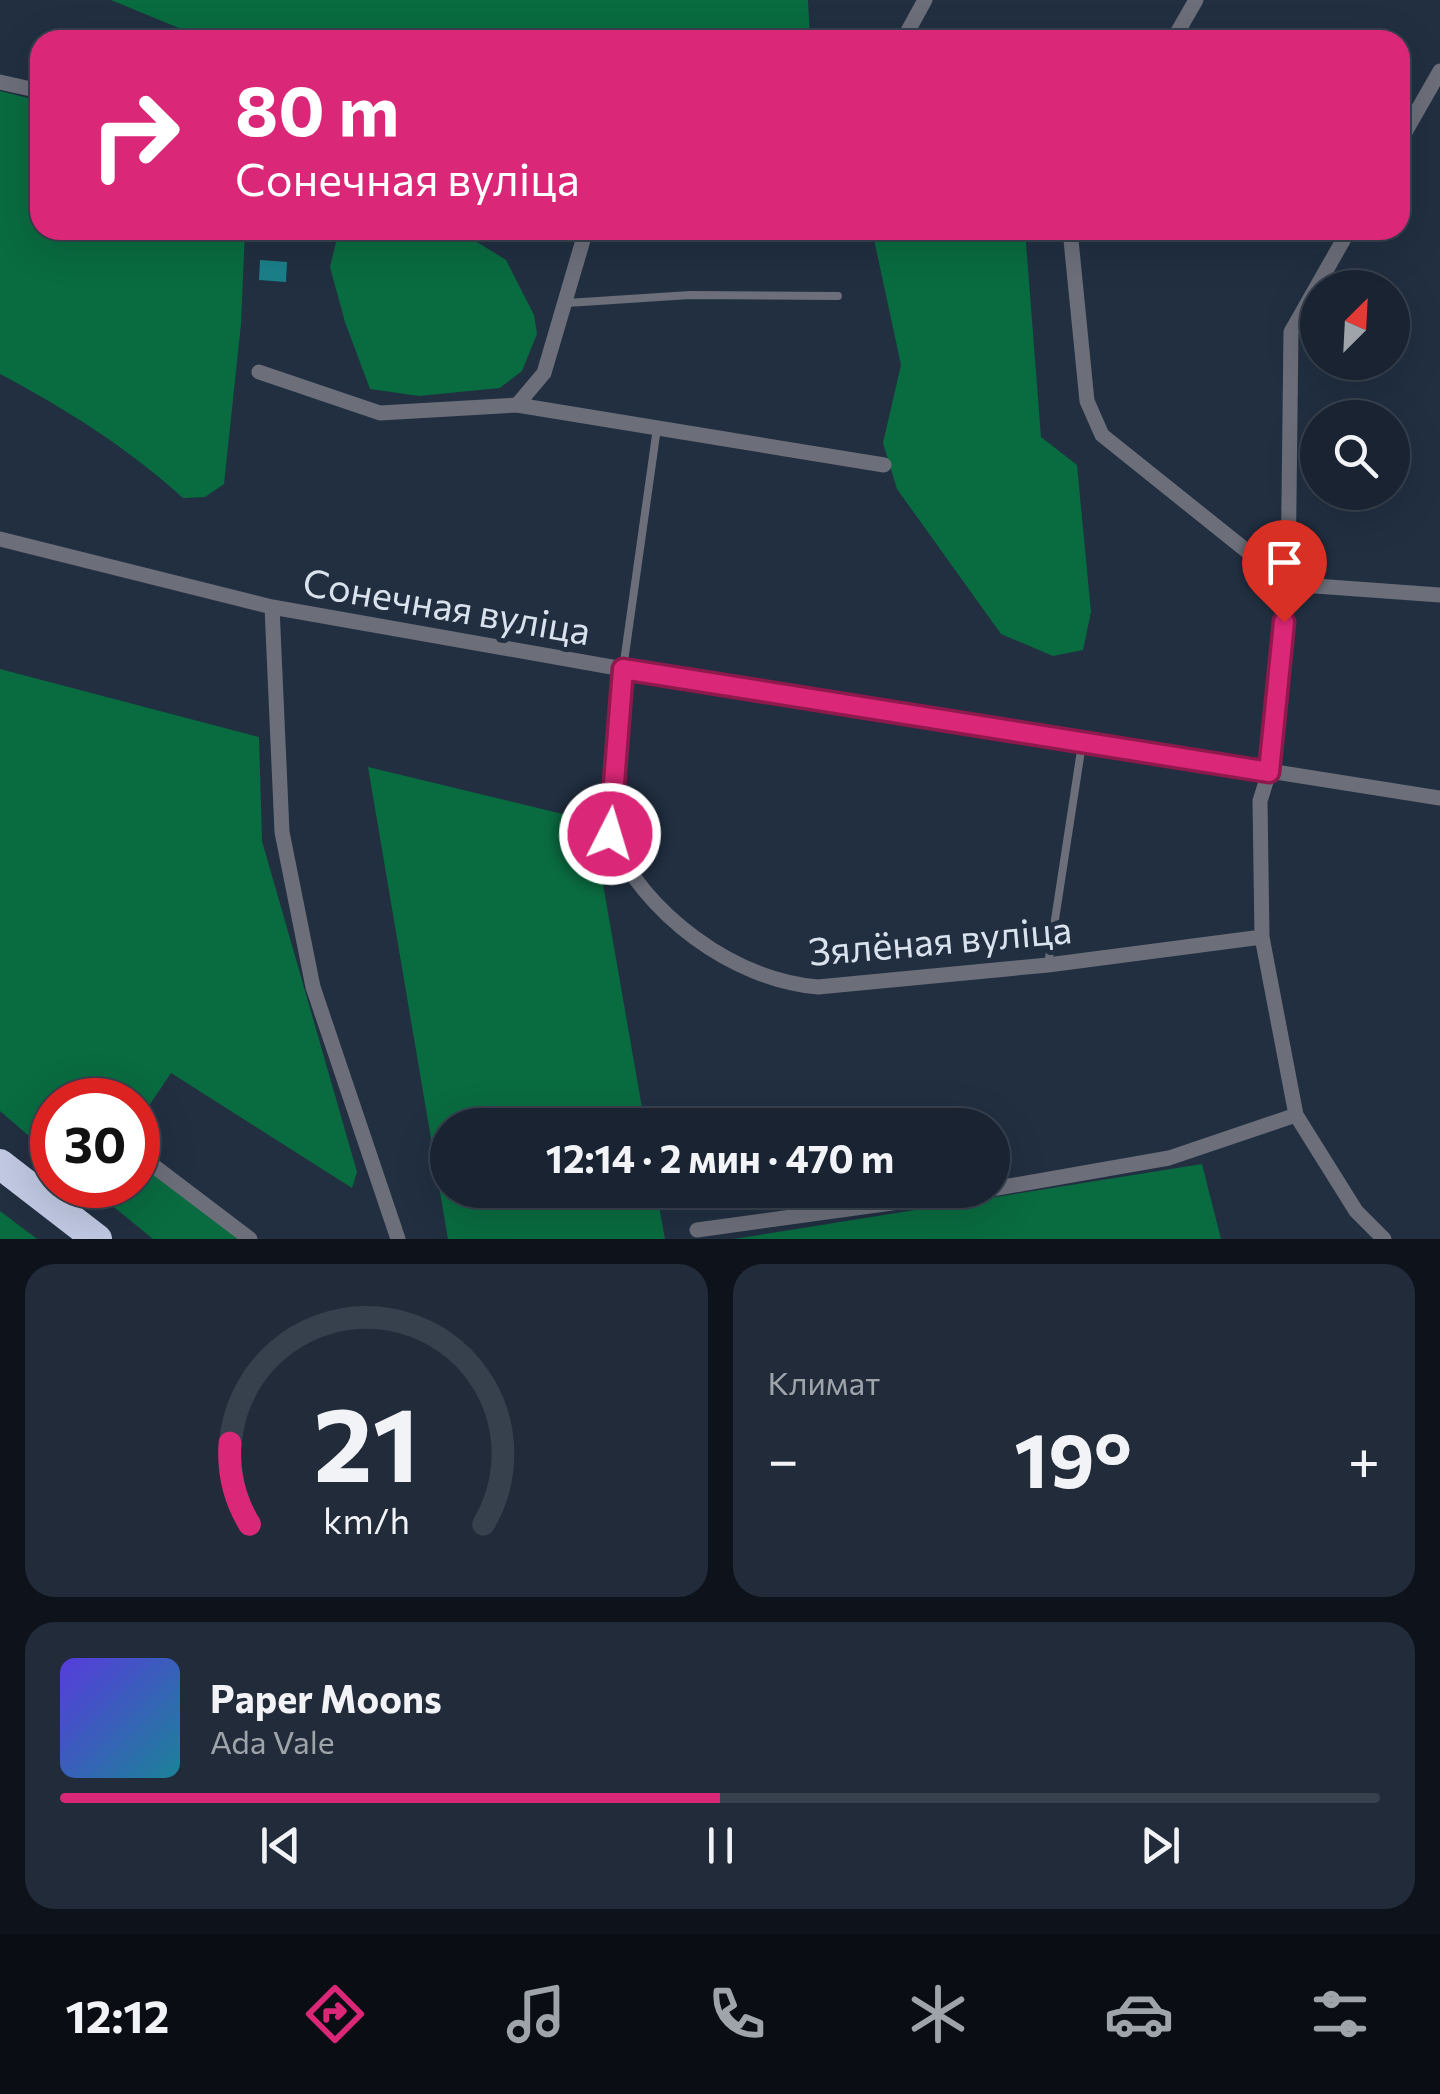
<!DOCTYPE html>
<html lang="ru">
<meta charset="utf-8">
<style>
body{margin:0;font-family:Commissioner,sans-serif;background:#222b39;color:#f1f3f6;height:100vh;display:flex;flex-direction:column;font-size:38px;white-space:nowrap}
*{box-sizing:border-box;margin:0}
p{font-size:32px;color:#9fa4ab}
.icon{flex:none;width:55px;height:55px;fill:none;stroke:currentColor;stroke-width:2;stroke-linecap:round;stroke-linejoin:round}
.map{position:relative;height:1239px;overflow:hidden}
.panel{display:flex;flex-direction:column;gap:25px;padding:25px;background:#0e131b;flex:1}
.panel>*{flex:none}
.guide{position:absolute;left:30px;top:30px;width:1380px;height:210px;border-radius:30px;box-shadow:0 10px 40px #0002,0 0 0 2px #37404d;background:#db2777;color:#fff;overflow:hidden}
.needle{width:65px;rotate:24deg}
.buttons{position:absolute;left:1300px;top:270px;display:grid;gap:20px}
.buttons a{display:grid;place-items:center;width:110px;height:110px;border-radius:50%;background:#192331;box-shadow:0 10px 40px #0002,0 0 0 2px #37404d;font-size:50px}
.speed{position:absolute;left:30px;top:1078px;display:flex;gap:20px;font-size:50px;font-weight:700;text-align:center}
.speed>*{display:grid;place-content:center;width:130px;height:130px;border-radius:50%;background:#192331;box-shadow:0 10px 40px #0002,0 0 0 2px #37404d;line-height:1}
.speed .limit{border:15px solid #d22;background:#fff;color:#111}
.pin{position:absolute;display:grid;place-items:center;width:85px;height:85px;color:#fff;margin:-102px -42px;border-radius:50% 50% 50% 0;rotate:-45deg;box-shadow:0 0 10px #0007}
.pin .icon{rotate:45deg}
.me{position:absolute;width:110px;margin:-55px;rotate:5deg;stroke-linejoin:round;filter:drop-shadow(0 0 8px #0008)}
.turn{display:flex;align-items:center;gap:35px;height:210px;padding:0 40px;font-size:45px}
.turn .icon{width:130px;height:130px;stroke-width:2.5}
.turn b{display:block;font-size:70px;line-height:85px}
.big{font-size:75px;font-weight:700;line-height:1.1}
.panel .widget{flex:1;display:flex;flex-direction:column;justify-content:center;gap:15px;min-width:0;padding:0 35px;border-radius:30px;background:#222b39}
.panel .dial{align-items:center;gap:0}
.dial svg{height:260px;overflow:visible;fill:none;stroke:#37404d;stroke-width:7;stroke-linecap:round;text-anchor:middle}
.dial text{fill:#f1f3f6;stroke:none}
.song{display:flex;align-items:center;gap:30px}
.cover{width:120px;height:120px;border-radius:15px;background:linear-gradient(135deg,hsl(250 70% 55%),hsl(190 70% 35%))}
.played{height:10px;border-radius:5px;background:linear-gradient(90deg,#db2777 50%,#37404d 50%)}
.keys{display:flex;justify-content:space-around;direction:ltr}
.heat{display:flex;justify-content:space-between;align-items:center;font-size:55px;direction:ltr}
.panel .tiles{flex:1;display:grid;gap:25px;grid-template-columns:1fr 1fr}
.widget:last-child{grid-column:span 2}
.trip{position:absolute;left:430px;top:1108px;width:580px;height:100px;border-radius:50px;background:#192331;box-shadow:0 10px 40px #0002,0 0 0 2px #37404d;font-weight:700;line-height:100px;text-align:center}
.tab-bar{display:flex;height:160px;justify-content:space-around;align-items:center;background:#0a0e14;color:#9fa4ab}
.tab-bar .icon{width:70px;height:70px}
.tab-bar .selected{color:#db2777}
.tab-bar b{font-size:45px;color:#f1f3f6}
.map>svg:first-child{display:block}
.forest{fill:#096b40}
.water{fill:#1b7f89}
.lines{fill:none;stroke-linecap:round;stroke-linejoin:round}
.lane{stroke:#6c6f7a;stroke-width:8}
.street{stroke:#6c6f7a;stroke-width:15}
.highway{stroke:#c1c9e3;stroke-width:30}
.route-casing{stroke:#8e194d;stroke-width:25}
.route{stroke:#db2777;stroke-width:18}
.labels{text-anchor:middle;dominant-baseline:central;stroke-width:10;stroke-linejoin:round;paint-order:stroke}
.street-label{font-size:38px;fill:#d9e2ed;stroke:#212f41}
</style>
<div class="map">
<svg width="1440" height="1239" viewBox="0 0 1440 1239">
<rect width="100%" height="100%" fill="#212f41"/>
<path class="forest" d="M111,0h697l2,40h-602z
M0,91l40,10v129h205l-4,94 -17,160 -19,13 -22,1c-55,-50 -117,-89 -183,-124z
M339,230l125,4 42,26 28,55 3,19 -15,37 -22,17 -81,8 -49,-7 -25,-67 -15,-55z
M872,230h153l16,207 36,28 14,147 -8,38 -30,6 -52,-22 -104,-145 -14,-46 18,-78z
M0,669l259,68 3,104 95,331 -5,16 -181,-115 -33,49v-22h-86v56l-52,-45z
M368,767l224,54 53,304h-197v65h208l9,49h-217z
M138,1156l110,83h-95l-66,-54h51z
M1202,1164l19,75h-487z
M0,1211l37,28h-37z"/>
<path class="water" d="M260,260l27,2 -1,20 -27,-2z"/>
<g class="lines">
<path class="lane" d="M567,303l123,-8 148,1
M623,669l34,-241
M1048,965l34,-221"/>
<path class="street" d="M903,40l22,-40
M1173,40l23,-40
M0,82l40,9
M1400,141l40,-70
M1070,230l17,171 15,34 186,149 152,11
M1349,230l-58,102 -3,252 -19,188 -9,29 2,136 34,178 60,96 28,28
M259,372l121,41 137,-8 367,60
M517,405l27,-32 42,-143
M0,539l272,68 351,62 817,129
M272,607l10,225 31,155 85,252
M623,669l-14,165c36,80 122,145 209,153l230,-22 214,-28
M138,1154l112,85
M992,1189l177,-31 127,-43
M697,1230l289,-40"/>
<path class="highway" d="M0,1164l97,75"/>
</g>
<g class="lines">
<defs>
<path id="route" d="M610,834l13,-165 646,103 15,-150"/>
</defs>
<use href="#route" class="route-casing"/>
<use href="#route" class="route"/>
</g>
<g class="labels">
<g class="street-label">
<text transform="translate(447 605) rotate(10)">Сонечная вуліца</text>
<text transform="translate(940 939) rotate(-5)">Зялёная вуліца</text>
</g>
</g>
</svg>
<div class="buttons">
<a><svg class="needle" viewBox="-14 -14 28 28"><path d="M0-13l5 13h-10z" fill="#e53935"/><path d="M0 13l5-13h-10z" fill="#9fa4ab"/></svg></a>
<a><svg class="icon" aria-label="search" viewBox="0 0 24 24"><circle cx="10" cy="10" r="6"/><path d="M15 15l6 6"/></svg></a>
</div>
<div class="speed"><div class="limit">30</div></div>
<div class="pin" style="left:1284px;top:622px;background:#d93025"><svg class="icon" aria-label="arrive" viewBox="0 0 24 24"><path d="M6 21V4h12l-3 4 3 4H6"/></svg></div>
<svg class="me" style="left:610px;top:834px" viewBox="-20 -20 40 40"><circle r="17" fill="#db2777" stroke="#fff" stroke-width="3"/><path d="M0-11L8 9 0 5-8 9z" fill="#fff"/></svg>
<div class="trip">12:14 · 2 мин · 470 m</div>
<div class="guide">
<div class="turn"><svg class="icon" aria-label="right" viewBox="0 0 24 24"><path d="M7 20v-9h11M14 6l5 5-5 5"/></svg><div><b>80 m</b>Сонечная вуліца</div></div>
</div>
</div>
<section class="panel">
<div class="tiles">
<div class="widget dial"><svg viewBox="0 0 100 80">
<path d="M14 69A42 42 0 1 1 86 69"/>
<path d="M14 69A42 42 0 0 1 8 44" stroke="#db2777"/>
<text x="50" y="56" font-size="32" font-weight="700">21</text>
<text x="50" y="72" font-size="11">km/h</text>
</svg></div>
<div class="widget"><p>Климат</p>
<div class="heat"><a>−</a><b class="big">19°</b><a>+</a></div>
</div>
<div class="widget">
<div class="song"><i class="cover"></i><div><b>Paper Moons</b><p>Ada Vale</p></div></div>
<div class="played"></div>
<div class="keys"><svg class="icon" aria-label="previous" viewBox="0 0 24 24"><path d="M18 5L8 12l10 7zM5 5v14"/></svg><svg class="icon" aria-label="pause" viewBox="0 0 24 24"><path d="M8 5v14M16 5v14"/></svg><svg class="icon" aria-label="next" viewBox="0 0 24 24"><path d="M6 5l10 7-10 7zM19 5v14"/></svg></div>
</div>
</div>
</section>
<nav class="tab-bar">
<b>12:12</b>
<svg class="icon selected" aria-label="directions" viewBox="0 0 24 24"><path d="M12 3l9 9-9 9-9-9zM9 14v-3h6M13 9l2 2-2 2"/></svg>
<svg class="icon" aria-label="music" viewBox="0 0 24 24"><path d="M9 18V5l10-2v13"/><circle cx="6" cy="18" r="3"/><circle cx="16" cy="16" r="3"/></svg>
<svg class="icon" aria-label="phone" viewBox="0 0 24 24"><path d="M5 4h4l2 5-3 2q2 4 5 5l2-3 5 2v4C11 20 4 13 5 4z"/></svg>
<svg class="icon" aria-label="climate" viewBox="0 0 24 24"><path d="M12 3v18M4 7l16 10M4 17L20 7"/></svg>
<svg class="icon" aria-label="car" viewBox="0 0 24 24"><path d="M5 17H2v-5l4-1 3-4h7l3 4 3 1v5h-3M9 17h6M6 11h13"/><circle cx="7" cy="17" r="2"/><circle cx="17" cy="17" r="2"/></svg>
<svg class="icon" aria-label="filters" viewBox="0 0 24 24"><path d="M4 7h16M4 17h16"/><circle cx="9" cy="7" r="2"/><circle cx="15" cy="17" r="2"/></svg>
</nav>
